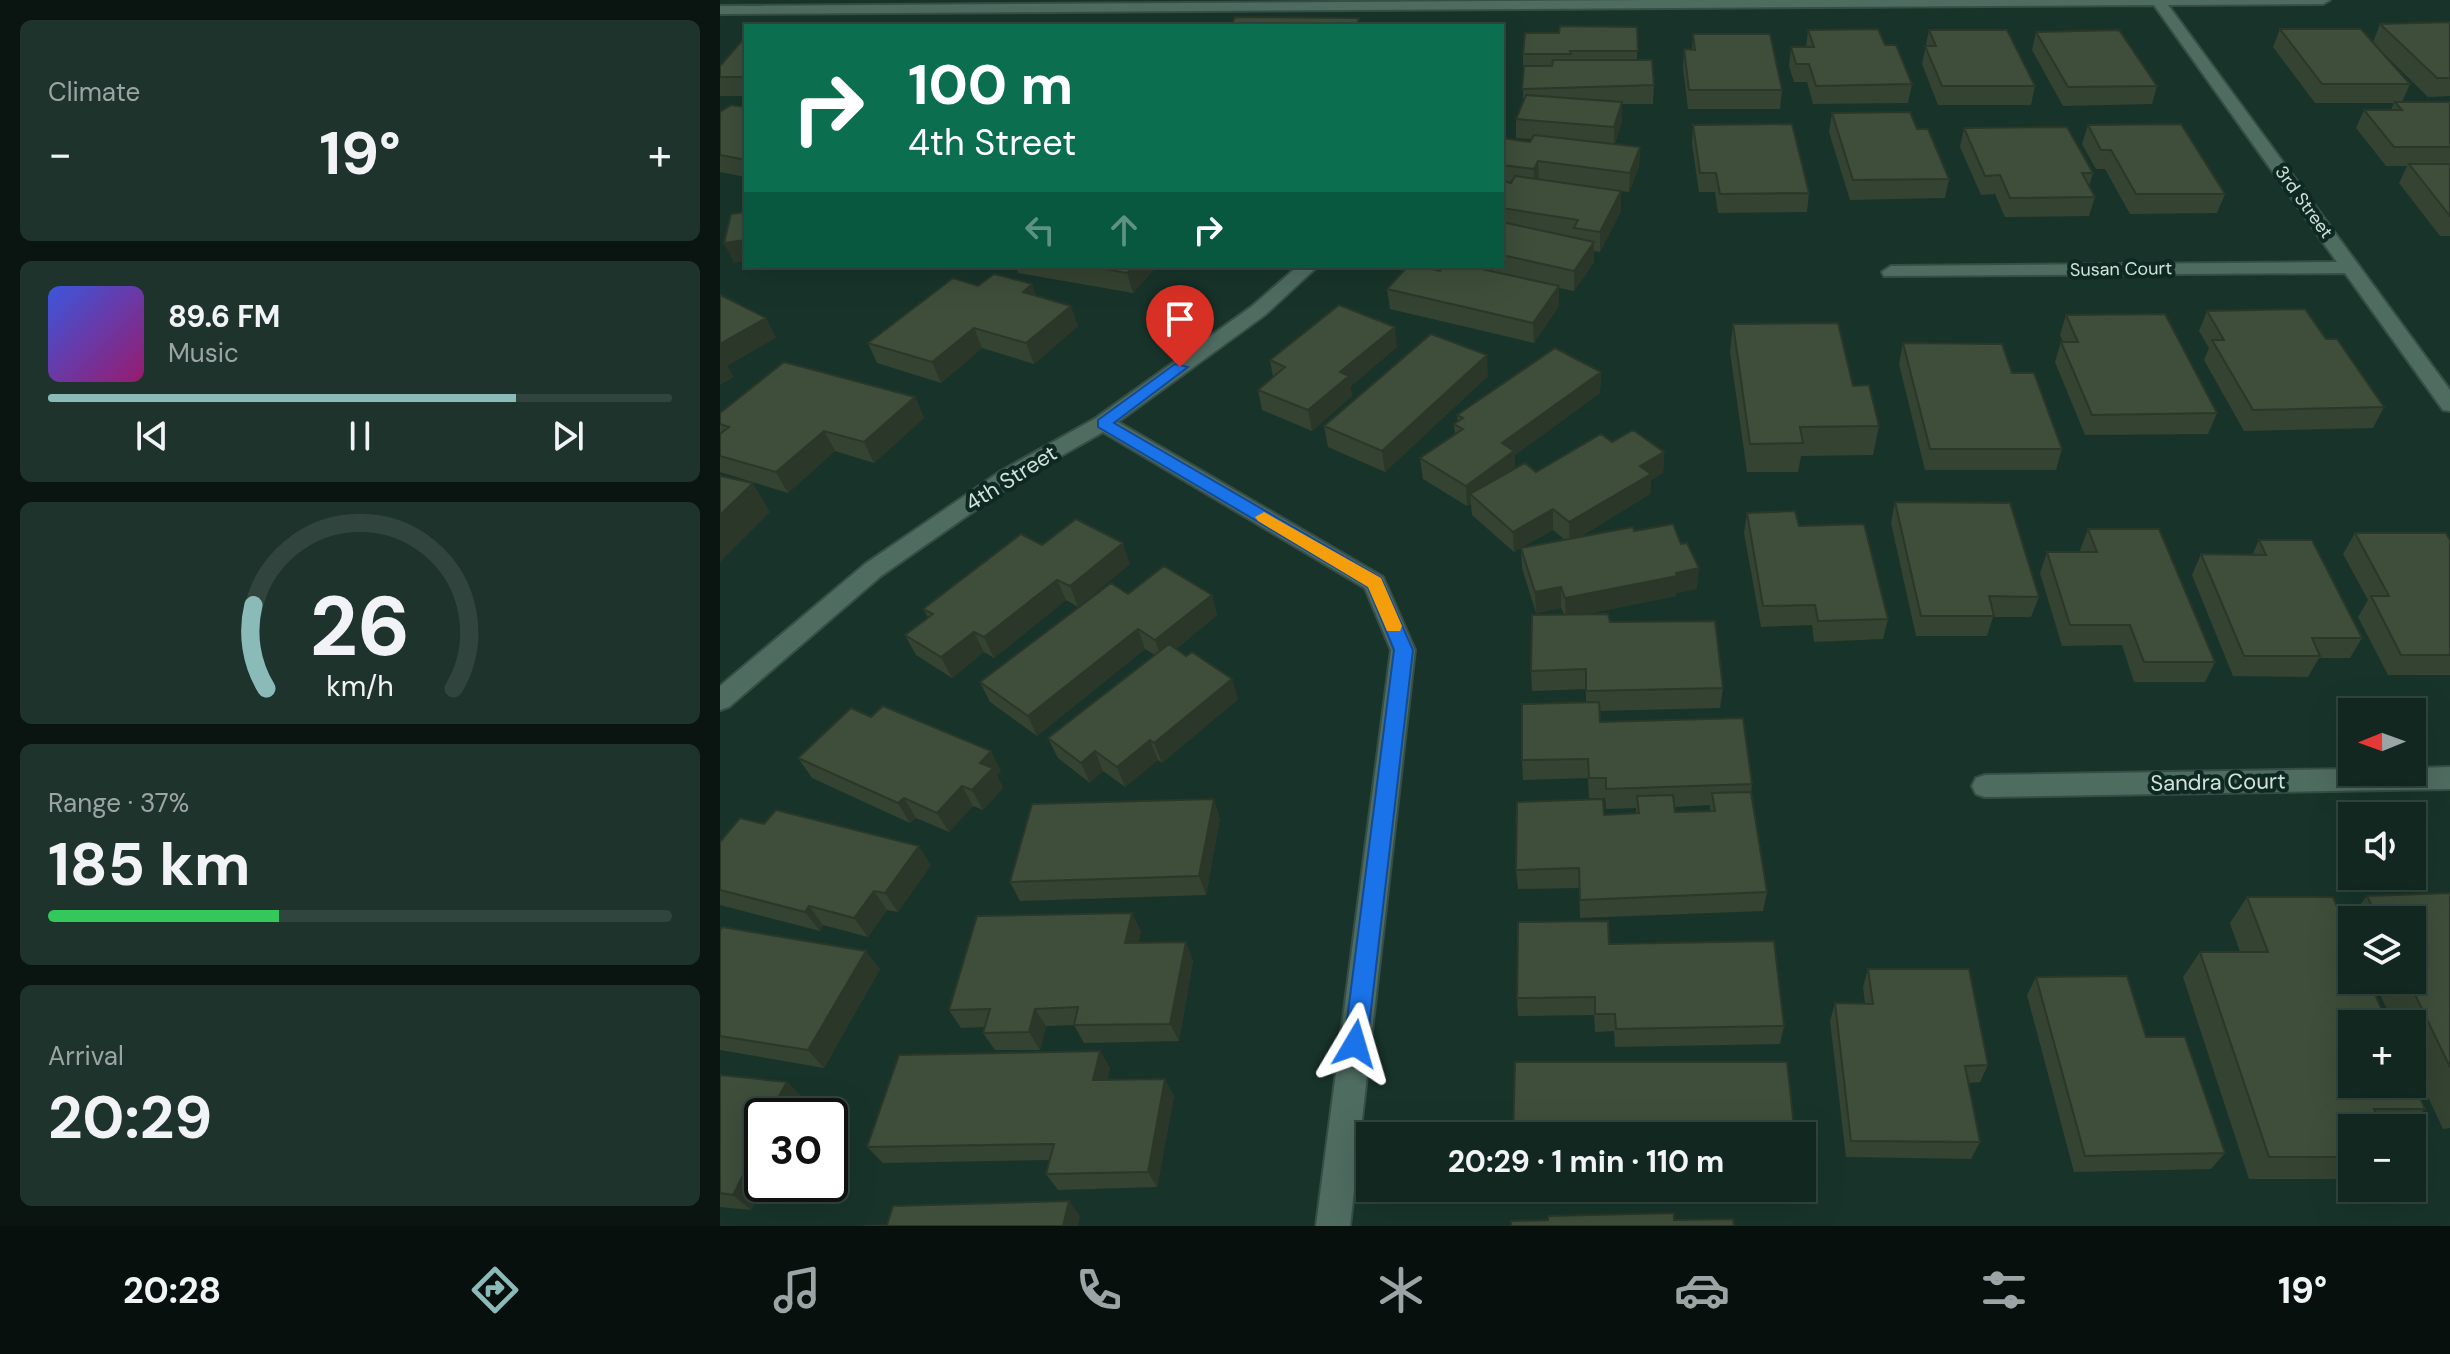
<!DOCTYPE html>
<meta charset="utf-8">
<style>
body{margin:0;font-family:"DM Sans",sans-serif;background:#1f332d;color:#f1f3f6;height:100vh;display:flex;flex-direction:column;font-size:30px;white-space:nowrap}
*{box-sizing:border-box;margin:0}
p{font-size:26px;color:#9ca5a5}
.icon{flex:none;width:44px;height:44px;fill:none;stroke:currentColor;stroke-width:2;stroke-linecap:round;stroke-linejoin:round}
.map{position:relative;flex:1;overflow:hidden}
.panel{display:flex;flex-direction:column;gap:20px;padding:20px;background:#0a1512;width:720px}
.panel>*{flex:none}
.hud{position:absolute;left:24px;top:24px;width:760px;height:244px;border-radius:0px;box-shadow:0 8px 32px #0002,0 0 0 2px #31443e;background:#0b6e4f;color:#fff;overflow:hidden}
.needle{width:52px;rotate:269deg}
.controls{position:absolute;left:1618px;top:698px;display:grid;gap:16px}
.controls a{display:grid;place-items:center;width:88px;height:88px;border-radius:0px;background:#122720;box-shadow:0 8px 32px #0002,0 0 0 2px #31443e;font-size:40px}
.speed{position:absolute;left:24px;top:1098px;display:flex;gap:16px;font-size:40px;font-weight:700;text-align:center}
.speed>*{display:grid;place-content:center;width:104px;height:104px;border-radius:50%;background:#122720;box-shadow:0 8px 32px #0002,0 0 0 2px #31443e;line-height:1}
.speed .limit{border:4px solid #111;border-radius:12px;background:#fff;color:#111}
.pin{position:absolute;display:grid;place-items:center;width:68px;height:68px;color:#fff;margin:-82px -34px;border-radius:50% 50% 50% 0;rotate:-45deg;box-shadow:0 0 8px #0007}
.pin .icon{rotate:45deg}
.me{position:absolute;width:88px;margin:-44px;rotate:7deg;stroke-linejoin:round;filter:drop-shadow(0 0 6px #0008)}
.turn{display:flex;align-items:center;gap:28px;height:168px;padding:0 32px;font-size:36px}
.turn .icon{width:104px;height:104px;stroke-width:2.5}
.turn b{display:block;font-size:56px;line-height:68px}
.lanes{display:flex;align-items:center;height:76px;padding:0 32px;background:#0003;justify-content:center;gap:40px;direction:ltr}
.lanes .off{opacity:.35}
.big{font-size:60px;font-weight:700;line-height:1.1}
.panel .tile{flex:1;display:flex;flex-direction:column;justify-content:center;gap:12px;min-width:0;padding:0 28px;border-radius:12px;background:#1f332d}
.panel .dial{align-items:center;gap:0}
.dial svg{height:208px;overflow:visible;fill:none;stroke:#31443e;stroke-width:7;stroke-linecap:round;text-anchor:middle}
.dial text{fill:#f1f3f6;stroke:none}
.song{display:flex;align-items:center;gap:24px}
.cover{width:96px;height:96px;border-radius:12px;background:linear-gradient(135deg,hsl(230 70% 55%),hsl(320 70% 35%))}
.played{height:8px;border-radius:4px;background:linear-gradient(90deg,#8bbbb9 75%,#31443e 75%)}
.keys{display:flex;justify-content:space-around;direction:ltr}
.heat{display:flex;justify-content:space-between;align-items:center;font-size:44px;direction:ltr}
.charge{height:12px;border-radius:6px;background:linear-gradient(90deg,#34c759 37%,#31443e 0)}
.trip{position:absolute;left:636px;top:1122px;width:460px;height:80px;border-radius:0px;background:#122720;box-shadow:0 8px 32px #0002,0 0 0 2px #31443e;font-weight:700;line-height:80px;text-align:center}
.tabs{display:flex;height:128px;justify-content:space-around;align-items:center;background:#07100d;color:#9ca5a5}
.tabs .icon{width:56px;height:56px}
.tabs .selected{color:#8bbbb9}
.tabs b{font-size:36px;color:#f1f3f6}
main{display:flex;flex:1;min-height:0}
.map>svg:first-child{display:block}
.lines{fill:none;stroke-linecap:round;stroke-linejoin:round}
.minor-casing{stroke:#374e47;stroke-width:4}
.minor{fill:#4f6c61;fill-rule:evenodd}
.wall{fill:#354332;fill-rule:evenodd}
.shaded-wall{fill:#2b3729}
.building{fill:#3e4e3a;stroke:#2b3729;stroke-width:2}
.route{fill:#1a73e8;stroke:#114b97;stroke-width:2}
.slow{fill:#f59e0b}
.labels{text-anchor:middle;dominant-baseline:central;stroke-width:8;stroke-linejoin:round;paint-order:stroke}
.far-street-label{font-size:18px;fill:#d1e1db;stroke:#0e2921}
.street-label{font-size:22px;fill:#d1e1db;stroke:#0e2921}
</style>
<main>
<section class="panel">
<div class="tile"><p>Climate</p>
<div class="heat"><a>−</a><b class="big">19°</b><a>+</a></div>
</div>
<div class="tile">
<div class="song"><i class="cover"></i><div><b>89.6 FM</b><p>Music</p></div></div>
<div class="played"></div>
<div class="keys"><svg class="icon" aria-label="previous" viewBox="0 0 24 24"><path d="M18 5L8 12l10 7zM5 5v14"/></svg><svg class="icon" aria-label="pause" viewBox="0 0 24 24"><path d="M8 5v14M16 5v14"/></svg><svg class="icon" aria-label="next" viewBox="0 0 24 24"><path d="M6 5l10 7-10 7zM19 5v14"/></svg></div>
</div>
<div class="tile dial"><svg viewBox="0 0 100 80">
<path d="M14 69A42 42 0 1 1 86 69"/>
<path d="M14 69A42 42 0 0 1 9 37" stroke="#8bbbb9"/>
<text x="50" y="56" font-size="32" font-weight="700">26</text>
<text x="50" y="72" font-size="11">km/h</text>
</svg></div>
<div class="tile"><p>Range · 37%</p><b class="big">185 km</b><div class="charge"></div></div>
<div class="tile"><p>Arrival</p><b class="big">20:29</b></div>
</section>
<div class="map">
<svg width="1730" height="1226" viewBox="0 0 1730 1226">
<rect width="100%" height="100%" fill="#18342a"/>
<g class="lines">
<defs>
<path id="minor" d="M927,0h683l-7,4 -155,1 282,385v21l-7,-1 -98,-137 -461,3 -2,-4 9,-6 446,-4 -183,-257 -1434,9v-8z
M578,266h20l-53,49 -147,107 265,155 32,73 -65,576h-34l75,-576 -26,-62 -262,-156 -86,49 -136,95 -152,131 -9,3v-24l145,-122 136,-93 95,-53 155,-111z
M1730,767v22l-465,8 -9,-3 -4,-8 4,-8 9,-3 367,-6v3h60v-4z"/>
</defs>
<use href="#minor" class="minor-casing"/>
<use href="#minor" class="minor"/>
</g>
<path class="wall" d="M1730,22v74l-22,1 -54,-53 36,40 -8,18h48v134h-10l-41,-53 8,-17h-21l-30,-38 8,-18h27l3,-7h-79l-42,-56 7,-18 93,13 7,-18z
M917,27v33l17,25 -1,19h-31v17l-7,23 25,3 -1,20 -10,25 -30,-4 22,3v20l-21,41 -6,-1v11l-20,29 -15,-3v18l-25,37 -144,-34 -3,-20 54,-19 -16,-4h77v-128l28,4 1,-3 -15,-1v-19l7,-16v-49l36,-21z
M1088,30l77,15 27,39 -4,19 -95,1 -6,-22h-13l-5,-16 2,-19h15z
M1209,30l106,56 -4,19h-93l-16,-41z
M1316,32l121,54 -5,18 -89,2 -31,-56z
M973,34l89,56 -2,19h-92l-5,-41 1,-19 8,1z
M26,36v60h-26v-30z
M26,107v70l-26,-5v-60z
M1112,113l85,16 32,50 -4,19 -95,2 -21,-68z
M973,125l116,68 -2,19 -89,1 -3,-21h-16l-7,-48z
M1368,125l137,69 -8,19 -87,1 -25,-45h-9l-14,-25z
M1244,128l129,45 -4,13 6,11 -6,19 -84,1 -10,-23 -14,1 -21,-48z
M296,266h141l-24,27 -115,-20z
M258,286l58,10 42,30 -44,38 -52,-16 -41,35 -64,-20 -9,-20z
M1487,311l119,28 58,68 -11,21 -129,3 -40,-71 5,-12 -10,-17z
M1346,315l151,98 -9,21 -123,1 -30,-73 6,-20h2l-3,-7z
M1013,324l120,62 26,40 -6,29 -72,1 -3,16h-51l-17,-120z
M1183,343l109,30 50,76 -6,21h-131l-26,-106z
M677,347l-47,40 2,9 -40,35 -50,-21 -4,-20 15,-13 -3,-17z
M881,372l-1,21 -85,62v14l21,3 76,-30 52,10 -1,21 -12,7 -1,14 -70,43 54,-6 63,58 -21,4v3l-90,18 24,8 113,66 -3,20 -121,3 1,11 152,62 -1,9 16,99 -4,19 -183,7 -1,-30 -61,1 -2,-19 88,-55 32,-2v-5l-30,1 -1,-11h-16l-1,-20 -65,2 -1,-20 64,-58v-13l-54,2 -1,-20 33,-57 -3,-6 -25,5 -14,-45 -1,-20 -7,4 -42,-37 -1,-11 -4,2 -44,-27 -3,-21 35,-24 -1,-10 4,-2 -1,-7zM833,530l12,10 -43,7zM990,805v6l-35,1 -1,-5z
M768,376l-103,96 -57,-25 -4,-21z
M195,397l9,21 -50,45 -39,-12 -47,42 -68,-21v-59z
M1175,502l144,95 -8,20h-38l-6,19h-71l-25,-113z
M1027,513l52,13 89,93 -5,20 -69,3 -2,-17 -51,2 -17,-94z
M1368,529l127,133 -10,20h-71l-12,-37 -60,1 -22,-73 7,-21h34l-1,-2z
M1635,533l95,7v135h-62l-30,-58 10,-17 -25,-46z
M1539,540l103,98 -12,20h-31l-11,19 -75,-1 -41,-101 9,-21 51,1z
M322,545l88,19 -52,43 -12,-7 -72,58 -10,-6 -32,26 -36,-23 -11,-20 23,-18 -5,-8z
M408,594l84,1 5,20 -41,34 62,50 -76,64 -4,-3 -33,27 -22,-16 -13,12 -32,-25 -10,-20 107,-83 -10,-6 -108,87 -47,-34 -10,-20z
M78,758l203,13 -4,4 6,13 -20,22 -10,-4 -24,26 -33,-14 -6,5 -98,-45z
M500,818l-14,77 -186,6 -10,-19z
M0,842l211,23 -33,47 -11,-2 -19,27 -45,-12 -3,6 -100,-26z
M1730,893v235l-7,1 -31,-66v-39h-18l-21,-44h39v-60h-60v14l-6,-12 21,-26z
M1527,897l178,212 -21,19h-52v51h-103l-66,-202 17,-25h40l-10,-29z
M412,913l9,19 -3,11 48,-1 7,19 -14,80 -95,2 -10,-18 -28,1 -6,24h-45l-12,-17 2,-6 -24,1 -12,-18z
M0,931l160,38 -56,99 -104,-18z
M889,944l175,82 -4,18 -165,3 -1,-16 -19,1 -1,-17 -76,1 -1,-18z
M1148,969l120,96 -8,17 -12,1 12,59 -9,17 -125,-2 -16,-136 5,-18 30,1 -2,-17z
M1316,977l110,60 79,116 -14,16 -137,3 -47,-177z
M380,1051l10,17 -3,12 67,16 -17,91 -99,3 -12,-16 4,-14 -167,3 -16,-16z
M0,1075l67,7 17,17 -1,2 20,3 16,16 -9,20v-24h-68v68h46l-6,12 -40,-5 -11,19 -31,-3z"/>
<path class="shaded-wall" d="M902,102v19l-8,25v-19z
M920,147l-1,20 -10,25 1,-19z
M818,161l1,20 -5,7v-19z
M901,191v20l-21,41v-20z
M26,240v21l-12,2 -10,-20z
M874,242v20l-20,29v-20z
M414,266h23l-24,27 -6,-20z
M312,284l7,20 -16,-12z
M839,286v20l-25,37 -1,-20z
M351,306l7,20 -44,38 -8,-21z
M46,318l10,20 -49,28 7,11 -14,8v-41z
M675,327l2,20 -47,40 2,9 -40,35 -4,-21 32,-38z
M254,328l8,20 -41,35 -9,-21z
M767,355l1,21 -103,96 -3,-21z
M881,372l-1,21 -85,62v16l-45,23 1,10 -4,2 -1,-20 36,-43z
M195,397l9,21 -50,45 -10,-21z
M104,431l11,20 -47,42 -12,-21z
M944,452l-1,21 -12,7 -1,14 -80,49 -1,-21 71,-56z
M33,483l17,29 -50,50v-47z
M833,509v21l-39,22 -1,-20z
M403,543l7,21 -52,43 -8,-21z
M979,568l-2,21 -21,4v3l-110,22 -1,-20z
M337,580l9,20 -72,58 -10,-21z
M841,587v21l-25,5 -1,-21z
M492,595l5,20 -55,45 -7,-20z
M418,629l7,20 -108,87 -9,-20z
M254,632l10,20 -32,26 -11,-21z
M512,679l6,20 -76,64 -8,-20z
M430,740l8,20 -33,27 -8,-20z
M271,751l10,20 -4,4 6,13 -20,22 -11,-20 8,-27z
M375,751l8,20 -13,12 -9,-20z
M242,786l11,20 -24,26 -12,-19z
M184,798l12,20 -6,5 -12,-20z
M494,799l6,19 -14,77 -7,-19z
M199,846l12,19 -33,47 -13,-19z
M154,891l13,19 -19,27 -14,-19z
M89,906l14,19 -3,6 -15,-19z
M412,913l9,19 -7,30 -9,-19z
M466,942l7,19 -14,80 -9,-17z
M146,951l14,18 -56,99 -16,-18z
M315,1009l11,17 -6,24 -11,-18z
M380,1051l10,17 -7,29 -10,-17z
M445,1079l9,17 -17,91 -9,-15z
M67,1082l17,17 -9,16 -17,-17z
M103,1104l16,16 -9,20v-24h-13z
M23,1175l19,16 -11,19 -18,-15z
M69,1184h19l-6,12z
M349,1201l11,15 -2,10h-15z"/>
<path class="building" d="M515,17l124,1 -2,8h-126z
M1730,22v56h-13l-57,-54z
M840,26l77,1 1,24h-68l1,3h-48l2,-21h34z
M1158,29l7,16h11l16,39 -96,2 -7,-22h-13l-5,-17h23l-6,-17z
M1560,29h81l49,55h-88z
M1209,30h78l28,56h-93l-17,-40h11z
M1399,30l38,56 -89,1 -32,-55z
M973,34h77l12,56h-93l-5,-41 11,1z
M26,36v41h-26v-11z
M833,60h99l2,25 -132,4 2,-23h28z
M806,95l96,7 -8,25 -98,-8z
M1675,102h55v45h-56l-30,-37h38z
M11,105l15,2v53l-26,-5v-43z
M1190,112l7,17h11l21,50 -96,1 -21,-67z
M1072,124l17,69 -89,1 -4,-21h-16l-7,-48z
M1461,124l44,70h-89l-25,-44h-10l-13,-25z
M1347,127l26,46h-11l13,24 -85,1 -10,-23 -15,1 -21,-48z
M814,135l106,12 -10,26 -92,-12 -4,8 -32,-4v-27l28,4z
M1689,164h41v52z
M795,176l106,15 -21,41 -26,-4 4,-8 -76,-12v-27l9,2z
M26,212v28l-22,3 7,-29z
M782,222l92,20 -20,29 -72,-16z
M367,266h47l-7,7z
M688,266h10l22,5 4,-5h23l92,20 -26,37 -146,-34z
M274,274l38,10 -9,8 48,14 -45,37 -52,-15 -42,34 -64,-19 85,-65 25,8z
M0,295l46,23 -46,26z
M619,305l56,22 -55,45 9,4 -41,34 -50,-20 27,-23 -15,-7z
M1585,309l21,30h11l47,68 -131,3 -41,-70h12l-17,-29z
M1445,314l52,99 -125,2 -31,-73h17l-12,-27z
M1118,323l15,63 16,-1 10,41 -79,1 3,16 -53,1 -17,-120z
M711,334l56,21 -105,96 -58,-25z
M1183,343l99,1 10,29h22l28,76h-132z
M835,348l46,24 -99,71 12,8 -48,35 -46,-28 43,-29 -9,-5 9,-6 -6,-3z
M64,362l131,35 -51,45 -40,-11 -48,41 -56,-16v-22l9,-7 -9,-3v-11z
M913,430l31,22 -24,14 11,8 -82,48 -16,-13 -40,23 -43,-38 55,-31 11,9 65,-38 11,8z
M0,476l33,7 -33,32z
M1175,502l115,1 29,94 -50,-1 5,20h-73z
M1075,511l4,15 65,-2 24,95 -70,2 -3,-16 -52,1 -16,-93z
M356,519l47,24 -53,43 -13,-6 -73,57 -10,-5 -33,25 -36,-22 28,-21 -10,-5 98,-75 21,11z
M953,524l8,20 6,-1 12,25 -23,5 1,3 -112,22 -4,-11 -26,5 -14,-44 112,-21 1,4z
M1368,529h71l56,133h-71l-14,-37h-60l-23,-73h50z
M1635,533h91l4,7v115h-49l-30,-59h18z
M1539,540h53l50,98h-50l8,18h-76l-43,-102 65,1z
M444,566l48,29 -57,45 -17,-11 -110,87 -48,-34 131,-99 17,11z
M888,614l2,8 105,-1 8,67 -137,3v-22l-55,2 1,-56z
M449,644l17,12 6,-4 40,27 -78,64 -4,-3 -33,27 -22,-16 -14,12 -33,-25z
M879,702l1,20 143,-4 9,66 -146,5v-11h-17l-1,-19 -66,1v-56z
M163,706l108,45 -11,12 13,5 -21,22 -10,-4 -25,27 -33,-15 -6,5 -100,-45 53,-50 20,9z
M1031,792l16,100 -187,8 -1,-32 -63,2 1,-68 86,-3 1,16 35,-2 -2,-17 36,-1 2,17 40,-1 -3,-18z
M494,799l-15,77 -189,6 22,-78z
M56,810l143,36 -34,47 -11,-2 -20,27 -45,-12 -4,6 -85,-22v-48l20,-24 24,6z
M1730,893v174l-42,-87h4v-60h-33l-12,-24z
M1527,897h86l19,43v40h17l19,44h-36v60h60v-5l13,30h-51l8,19h-30v29h-83l-69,-205h68z
M412,913l-7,30 61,-1 -16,82 -96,1 4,-18 -43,2 -6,23 -46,1 7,-24 -41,1 28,-94z
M888,921l1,23 165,-3 10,85 -168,3 -1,-15h-20v-17l-78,1 1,-76z
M2,927l144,24 -58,99 -88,-14v-105z
M1148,969h101l19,96 -23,1 15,76 -129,-1 -16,-138 38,1z
M1407,976l19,61h39l40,116 -140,3 -49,-179z
M380,1051l-7,29 72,-1 -17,93 -102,2 8,-30 -187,3 32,-92z
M795,1062h272l8,74h-282z
M0,1075l67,7 -9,16 45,6 -6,12h-55v61l-19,-2 -10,20 -13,-2z
M349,1201l-6,25h-199l23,-1 6,-19z
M954,1213v7l59,-1 1,7h-223v-5l37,-1v-4z"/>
<path class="route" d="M455,364l13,3 -74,56 267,155 32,72 -46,394 -3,8 -9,3 -8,-3 -3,-8 50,-394 -26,-63 -270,-160v-7z"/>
<path class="slow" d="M544,512l117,66 21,48 -2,5h-13l-19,-44 -110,-66 -3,-4z"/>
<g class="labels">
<g class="far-street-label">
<text transform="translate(1584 202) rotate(54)">3rd Street</text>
<text transform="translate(1401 269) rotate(-1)">Susan Court</text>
</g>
<g class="street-label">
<text transform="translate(291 478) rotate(-32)">4th Street</text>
<text transform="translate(1498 782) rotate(-1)">Sandra Court</text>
</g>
</g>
</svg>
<div class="controls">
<a><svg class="needle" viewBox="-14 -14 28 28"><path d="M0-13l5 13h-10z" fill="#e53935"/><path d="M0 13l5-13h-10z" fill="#9ca5a5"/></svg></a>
<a><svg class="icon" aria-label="sound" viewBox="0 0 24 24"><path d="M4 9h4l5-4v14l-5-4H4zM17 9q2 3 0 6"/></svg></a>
<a><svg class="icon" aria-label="layers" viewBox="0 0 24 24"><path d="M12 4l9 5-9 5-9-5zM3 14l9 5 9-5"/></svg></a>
<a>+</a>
<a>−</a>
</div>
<div class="speed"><div class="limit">30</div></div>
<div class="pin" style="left:460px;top:367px;background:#d93025"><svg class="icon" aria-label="arrive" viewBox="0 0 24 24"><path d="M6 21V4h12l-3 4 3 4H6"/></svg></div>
<svg class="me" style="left:635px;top:1044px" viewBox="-20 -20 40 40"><path d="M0-17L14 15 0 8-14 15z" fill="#1a73e8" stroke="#fff" stroke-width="4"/></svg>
<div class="trip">20:29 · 1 min · 110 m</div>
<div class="hud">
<div class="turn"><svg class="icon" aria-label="right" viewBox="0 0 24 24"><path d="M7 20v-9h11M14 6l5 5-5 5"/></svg><div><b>100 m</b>4th Street</div></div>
<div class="lanes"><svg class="icon off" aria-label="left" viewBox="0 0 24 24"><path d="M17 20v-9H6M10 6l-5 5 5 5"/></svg><svg class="icon off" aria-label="ahead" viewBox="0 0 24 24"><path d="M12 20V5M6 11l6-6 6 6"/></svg><svg class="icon" aria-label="right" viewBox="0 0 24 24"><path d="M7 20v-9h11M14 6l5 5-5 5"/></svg></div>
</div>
</div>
</main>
<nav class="tabs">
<b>20:28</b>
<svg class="icon selected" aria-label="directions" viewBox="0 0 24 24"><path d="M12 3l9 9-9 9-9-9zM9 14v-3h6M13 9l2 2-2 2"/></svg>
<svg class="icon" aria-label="music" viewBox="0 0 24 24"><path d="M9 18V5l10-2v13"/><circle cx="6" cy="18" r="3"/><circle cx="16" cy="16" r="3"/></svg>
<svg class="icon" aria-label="phone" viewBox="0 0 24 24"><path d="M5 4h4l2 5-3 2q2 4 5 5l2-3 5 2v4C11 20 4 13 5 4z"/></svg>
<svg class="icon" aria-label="climate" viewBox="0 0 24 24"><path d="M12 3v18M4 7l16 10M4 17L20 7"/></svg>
<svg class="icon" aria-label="car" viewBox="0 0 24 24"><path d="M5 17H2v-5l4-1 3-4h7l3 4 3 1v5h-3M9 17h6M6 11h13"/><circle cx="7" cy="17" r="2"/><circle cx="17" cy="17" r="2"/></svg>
<svg class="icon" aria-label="filters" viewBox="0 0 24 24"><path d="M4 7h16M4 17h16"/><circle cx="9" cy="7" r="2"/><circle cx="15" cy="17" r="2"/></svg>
<b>19°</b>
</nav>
